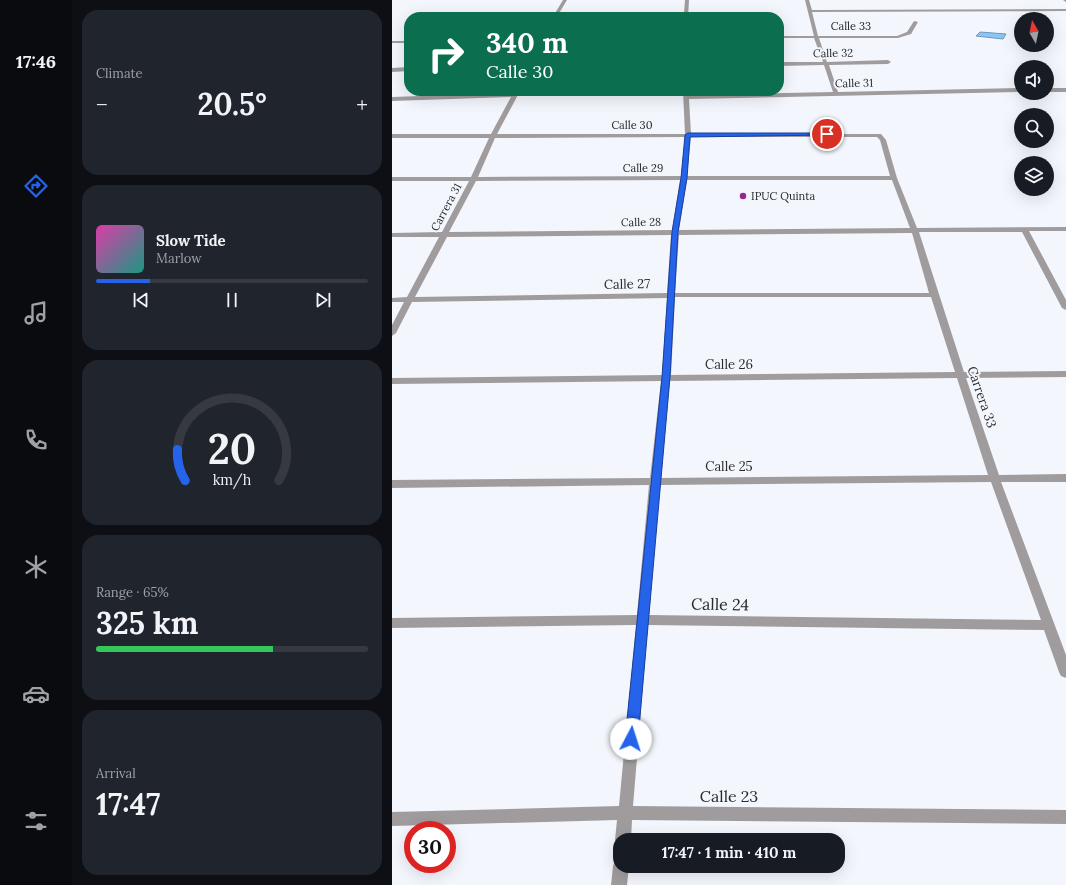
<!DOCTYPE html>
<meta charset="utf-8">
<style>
body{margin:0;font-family:Lora,serif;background:#20242c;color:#f1f3f6;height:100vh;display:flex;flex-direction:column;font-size:15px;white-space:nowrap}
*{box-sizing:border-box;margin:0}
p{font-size:13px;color:#9ea1a6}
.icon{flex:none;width:22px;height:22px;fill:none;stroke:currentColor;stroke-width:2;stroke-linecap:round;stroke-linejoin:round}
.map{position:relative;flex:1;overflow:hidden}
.drawer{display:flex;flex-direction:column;gap:10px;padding:10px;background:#0d0f14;width:320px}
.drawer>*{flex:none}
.hud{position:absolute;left:12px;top:12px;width:380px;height:84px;border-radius:16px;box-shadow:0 4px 16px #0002;background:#0b6e4f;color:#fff;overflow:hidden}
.needle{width:26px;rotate:351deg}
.controls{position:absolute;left:622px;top:12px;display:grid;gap:8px}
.controls a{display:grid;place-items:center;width:40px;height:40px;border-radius:50%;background:#171b24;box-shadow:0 4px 16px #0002;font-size:20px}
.speed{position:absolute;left:12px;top:821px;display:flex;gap:8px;font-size:20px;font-weight:700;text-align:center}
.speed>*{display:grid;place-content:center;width:52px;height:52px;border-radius:50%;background:#171b24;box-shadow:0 4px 16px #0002;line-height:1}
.speed .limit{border:6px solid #d22;background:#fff;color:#111}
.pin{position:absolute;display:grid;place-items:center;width:34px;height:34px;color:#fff;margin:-17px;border:2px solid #fff;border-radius:50%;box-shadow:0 1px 4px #0007}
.me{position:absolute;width:44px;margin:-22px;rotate:5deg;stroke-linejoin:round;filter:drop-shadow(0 0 3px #0008)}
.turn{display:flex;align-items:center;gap:14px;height:84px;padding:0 16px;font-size:18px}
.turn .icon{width:52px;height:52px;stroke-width:2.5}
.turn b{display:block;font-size:28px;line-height:34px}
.big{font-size:30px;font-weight:800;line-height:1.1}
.drawer .tile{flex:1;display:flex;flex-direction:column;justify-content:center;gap:6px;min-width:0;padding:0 14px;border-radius:16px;background:#20242c}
.drawer .dial{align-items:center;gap:0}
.dial svg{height:104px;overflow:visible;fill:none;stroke:#363941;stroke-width:7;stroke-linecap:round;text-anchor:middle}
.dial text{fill:#f1f3f6;stroke:none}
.song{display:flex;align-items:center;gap:12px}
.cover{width:48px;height:48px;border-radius:6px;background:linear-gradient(135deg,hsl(320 70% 55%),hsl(170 70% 35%))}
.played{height:4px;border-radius:2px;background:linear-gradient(90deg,#2563eb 20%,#363941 20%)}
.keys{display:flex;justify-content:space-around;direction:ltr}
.heat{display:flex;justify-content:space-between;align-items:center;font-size:22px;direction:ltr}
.charge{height:6px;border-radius:3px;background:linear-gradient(90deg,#34c759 65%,#363941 0)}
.trip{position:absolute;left:221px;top:833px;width:232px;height:40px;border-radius:16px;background:#171b24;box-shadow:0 4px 16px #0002;font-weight:800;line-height:40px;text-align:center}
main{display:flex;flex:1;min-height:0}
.dock{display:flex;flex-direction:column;width:72px;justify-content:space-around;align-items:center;background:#090b0e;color:#9ea1a6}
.dock .icon{width:28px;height:28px}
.dock .on{color:#2563eb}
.dock b{font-size:18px;color:#f1f3f6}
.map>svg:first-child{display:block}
.water{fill:#8ac6f5;stroke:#6d97b9}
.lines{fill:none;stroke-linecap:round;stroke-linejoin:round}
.street{fill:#a09c9d;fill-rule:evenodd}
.route{fill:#2563eb;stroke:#184099}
.poi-dot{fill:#94298c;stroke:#f3f6fc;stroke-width:1.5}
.labels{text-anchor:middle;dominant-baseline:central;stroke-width:4;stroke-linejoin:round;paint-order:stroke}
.far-street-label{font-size:11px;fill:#292a2c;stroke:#f3f6fc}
.far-poi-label{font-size:11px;fill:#292a2c;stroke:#f3f6fc;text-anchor:start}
.street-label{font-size:13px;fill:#292a2c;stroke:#f3f6fc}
.near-street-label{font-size:16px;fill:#292a2c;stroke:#f3f6fc}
</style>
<main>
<nav class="dock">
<b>17:46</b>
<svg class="icon on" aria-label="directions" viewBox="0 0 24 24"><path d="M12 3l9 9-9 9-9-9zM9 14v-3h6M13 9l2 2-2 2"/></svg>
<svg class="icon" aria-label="music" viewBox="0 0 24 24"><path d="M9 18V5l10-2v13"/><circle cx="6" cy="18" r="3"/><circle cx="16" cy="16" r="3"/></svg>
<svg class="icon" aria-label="phone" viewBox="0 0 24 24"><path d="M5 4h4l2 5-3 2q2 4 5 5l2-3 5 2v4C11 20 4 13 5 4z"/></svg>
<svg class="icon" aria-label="climate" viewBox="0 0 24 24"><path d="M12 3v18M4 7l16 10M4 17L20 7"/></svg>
<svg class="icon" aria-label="car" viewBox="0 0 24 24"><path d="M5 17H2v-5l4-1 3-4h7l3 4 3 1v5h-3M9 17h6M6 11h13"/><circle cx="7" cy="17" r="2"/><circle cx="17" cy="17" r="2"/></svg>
<svg class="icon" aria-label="filters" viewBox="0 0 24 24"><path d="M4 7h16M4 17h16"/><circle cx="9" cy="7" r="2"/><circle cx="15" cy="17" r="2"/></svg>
</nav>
<section class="drawer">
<div class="tile"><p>Climate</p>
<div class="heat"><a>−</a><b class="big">20.5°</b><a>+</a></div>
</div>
<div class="tile">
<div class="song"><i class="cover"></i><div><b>Slow Tide</b><p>Marlow</p></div></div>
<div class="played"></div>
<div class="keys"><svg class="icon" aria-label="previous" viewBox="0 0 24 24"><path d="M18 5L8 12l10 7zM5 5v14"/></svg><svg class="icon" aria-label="pause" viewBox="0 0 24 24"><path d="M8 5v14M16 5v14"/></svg><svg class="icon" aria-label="next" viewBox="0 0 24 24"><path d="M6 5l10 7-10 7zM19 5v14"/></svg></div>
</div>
<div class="tile dial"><svg viewBox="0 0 100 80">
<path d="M14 69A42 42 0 1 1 86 69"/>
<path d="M14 69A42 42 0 0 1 8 45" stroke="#2563eb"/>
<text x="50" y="56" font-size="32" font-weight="700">20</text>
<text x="50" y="72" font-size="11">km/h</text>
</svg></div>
<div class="tile"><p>Range · 65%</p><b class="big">325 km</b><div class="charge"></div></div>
<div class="tile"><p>Arrival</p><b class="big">17:47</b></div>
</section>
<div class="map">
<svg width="674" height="885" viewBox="0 0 674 885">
<rect width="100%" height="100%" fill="#f3f6fc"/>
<path class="water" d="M588,32l26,2 -3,5 -27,-3z"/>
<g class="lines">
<path class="street" d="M171,0h4l-9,15 126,-2 1,-13h4l-1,17h-4v-2l-179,2 49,-2z
M413,0h4l3,10 254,-1v2l-254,1 6,24h79l10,-4 7,-11 4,1 -7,12 -13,4h-79l8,24 61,-2 3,2 -3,2 -59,1 9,27 183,-4v4l-332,7 2,35h190l5,6 11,38 20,50 149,-1v4h-37l37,69v10l-4,-2 -40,-76h-103l45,140 102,-1v6l-100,1 33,97 67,-1v8h-65l65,173v23l-5,-2 -2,-4 -15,-42 -396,-5 -15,181 433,4v14l-434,-4 -1,20h-11v6l-2,-1 -3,-5 2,-20 -225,6v-14l227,-6 17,-181 -244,3v-10l245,-3 12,-130 -257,3v-8l258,-2 11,-97 -269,3v-6l270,-3 5,-77 -255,4 -16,31 -4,3v-11l12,-23h-12v-4l15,-1 32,-60h-47v-4l50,-1 27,-51h-77v-4h79l18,-39h-97v-4h99l20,-37 -119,4v-4l121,-4 1,-2h6l-23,43h188l-2,-43h6v4l144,-3 -9,-27 -45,1v-4h44l-9,-24h-35v-2h35zM293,137l-4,39 -203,1 17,-39zM299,137h186l3,3 10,36h-203zM288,180l-8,50 -223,2 27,-51zM295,180h205l18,48 -231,2zM520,233l17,60h-254l4,-58zM279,235l-4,58 -252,4 32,-60zM283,297h256l24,75 -284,3zM565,378l31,97 -327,3 9,-97zM599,482l50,138 -392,-5 11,-130z
M671,0h3v2z
M0,41h17v2h-17z
M17,67v4l-17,1v-4z
M655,88h19v4h-19z
M228,859v7h9l-2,19h-16l2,-19 2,-6z"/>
</g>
<path class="route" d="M435,133l2,2 -139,2 -3,41 -9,54 -8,145 -32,362 -2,4 -5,2 -4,-2 -2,-4 37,-362 10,-145 9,-54 4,-43 3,-2z"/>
<circle class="poi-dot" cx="351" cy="196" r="4"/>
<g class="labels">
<g class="far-street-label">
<text x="459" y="26">Calle 33</text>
<text transform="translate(441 53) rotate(-1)">Calle 32</text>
<text transform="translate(462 83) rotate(-1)">Calle 31</text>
<text x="240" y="125">Calle 30</text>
<text x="251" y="168">Calle 29</text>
<text transform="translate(54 207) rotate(-62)">Carrera 31</text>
<text transform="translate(249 222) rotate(-1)">Calle 28</text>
</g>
<g class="far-poi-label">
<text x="359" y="196">IPUC Quinta</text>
</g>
<g class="street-label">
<text transform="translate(235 284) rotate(-1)">Calle 27</text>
<text x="337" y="364">Calle 26</text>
<text transform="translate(590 397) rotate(71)">Carrera 33</text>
<text x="337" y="466">Calle 25</text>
</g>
<g class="near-street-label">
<text transform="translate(328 604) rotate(1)">Calle 24</text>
<text x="337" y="796">Calle 23</text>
</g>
</g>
</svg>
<div class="controls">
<a><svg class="needle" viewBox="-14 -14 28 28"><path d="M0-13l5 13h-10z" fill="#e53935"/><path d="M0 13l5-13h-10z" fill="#9ea1a6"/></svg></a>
<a><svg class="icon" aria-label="sound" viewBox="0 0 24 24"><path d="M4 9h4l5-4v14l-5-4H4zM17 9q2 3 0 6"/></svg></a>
<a><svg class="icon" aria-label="search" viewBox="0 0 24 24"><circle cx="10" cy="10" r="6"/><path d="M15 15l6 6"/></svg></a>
<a><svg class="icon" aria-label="layers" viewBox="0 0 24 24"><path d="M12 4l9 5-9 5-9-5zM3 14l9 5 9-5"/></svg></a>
</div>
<div class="speed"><div class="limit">30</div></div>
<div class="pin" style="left:435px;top:134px;background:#d93025"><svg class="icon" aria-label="arrive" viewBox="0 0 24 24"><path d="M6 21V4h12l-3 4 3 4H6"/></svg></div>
<svg class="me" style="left:239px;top:739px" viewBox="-20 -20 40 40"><circle r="19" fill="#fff"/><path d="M0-13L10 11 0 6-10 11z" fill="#2563eb"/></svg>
<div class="trip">17:47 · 1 min · 410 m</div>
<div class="hud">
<div class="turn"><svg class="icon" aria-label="right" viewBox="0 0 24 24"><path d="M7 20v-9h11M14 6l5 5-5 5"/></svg><div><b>340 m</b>Calle 30</div></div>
</div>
</div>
</main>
